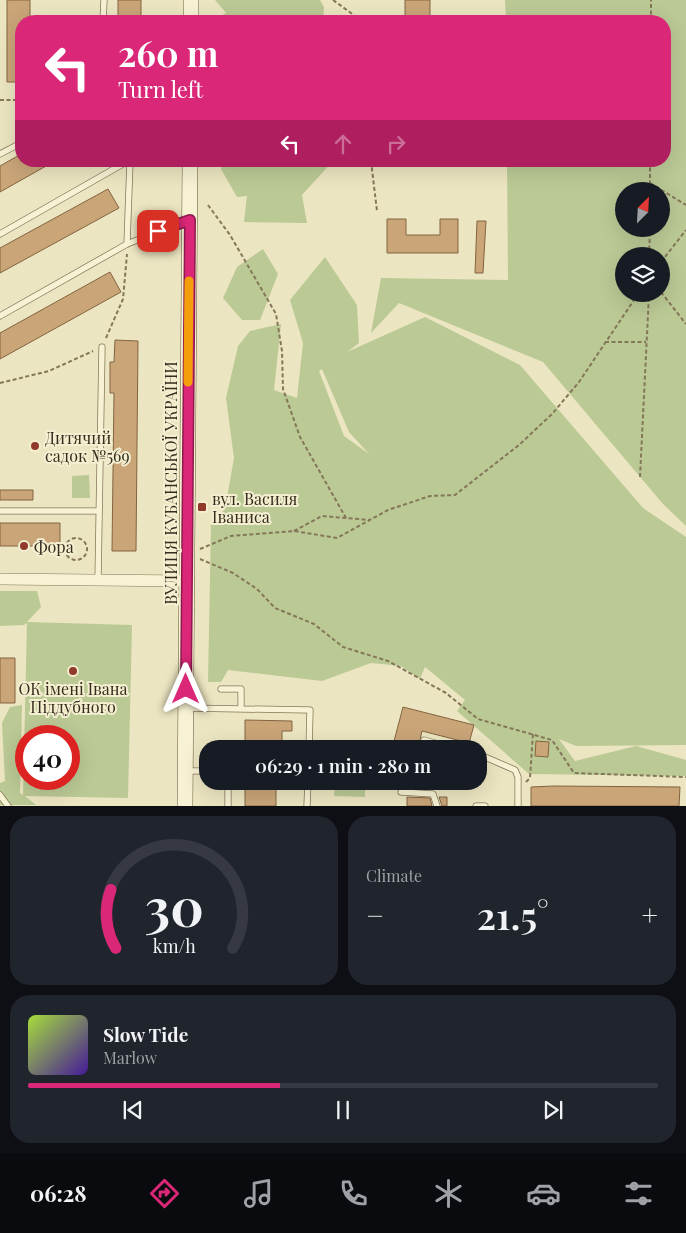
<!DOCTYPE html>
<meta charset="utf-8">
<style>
body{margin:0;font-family:"Playfair Display",serif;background:#20242c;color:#f1f3f6;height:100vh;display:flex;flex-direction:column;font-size:19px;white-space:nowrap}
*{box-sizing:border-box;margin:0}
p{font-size:16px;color:#9ea1a6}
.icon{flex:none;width:28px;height:28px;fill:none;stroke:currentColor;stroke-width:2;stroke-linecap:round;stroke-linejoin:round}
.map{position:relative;height:806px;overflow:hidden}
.panel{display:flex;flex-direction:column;gap:10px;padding:10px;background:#0d0f14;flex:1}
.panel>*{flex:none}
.top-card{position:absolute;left:15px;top:15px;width:656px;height:152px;border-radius:20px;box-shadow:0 5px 20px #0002;background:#db2777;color:#fff;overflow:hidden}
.needle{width:32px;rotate:24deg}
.buttons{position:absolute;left:615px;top:182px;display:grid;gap:10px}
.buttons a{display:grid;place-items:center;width:55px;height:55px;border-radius:50%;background:#171b24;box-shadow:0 5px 20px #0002;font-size:25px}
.speed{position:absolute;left:15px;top:725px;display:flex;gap:10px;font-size:25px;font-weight:700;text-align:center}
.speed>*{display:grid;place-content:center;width:65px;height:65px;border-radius:50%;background:#171b24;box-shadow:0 5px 20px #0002;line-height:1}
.speed .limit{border:8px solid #d22;background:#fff;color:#111}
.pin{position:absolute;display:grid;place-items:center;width:42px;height:42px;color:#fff;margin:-21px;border-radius:10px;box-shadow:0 2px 8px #0006}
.me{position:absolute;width:55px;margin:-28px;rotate:0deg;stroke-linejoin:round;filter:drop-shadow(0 0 4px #0008)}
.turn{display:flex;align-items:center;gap:18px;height:105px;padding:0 20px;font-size:22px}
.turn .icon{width:65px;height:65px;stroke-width:2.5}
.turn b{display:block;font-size:35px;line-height:42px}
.lanes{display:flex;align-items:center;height:48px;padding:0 20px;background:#0003;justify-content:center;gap:25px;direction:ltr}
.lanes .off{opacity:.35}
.big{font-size:38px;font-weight:600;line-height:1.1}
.panel .widget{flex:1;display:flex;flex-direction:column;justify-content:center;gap:8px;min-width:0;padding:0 18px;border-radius:20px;background:#20242c}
.panel .dial{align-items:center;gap:0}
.dial svg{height:130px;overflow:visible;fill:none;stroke:#363941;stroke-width:7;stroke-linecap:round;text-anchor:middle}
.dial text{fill:#f1f3f6;stroke:none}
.song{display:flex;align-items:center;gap:15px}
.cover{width:60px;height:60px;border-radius:8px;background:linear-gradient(135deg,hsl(80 70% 55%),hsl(260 70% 35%))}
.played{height:5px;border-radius:2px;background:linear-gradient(90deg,#db2777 40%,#363941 40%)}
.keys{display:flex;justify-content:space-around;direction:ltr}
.heat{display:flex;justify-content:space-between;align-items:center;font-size:28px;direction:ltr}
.panel .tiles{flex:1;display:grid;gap:10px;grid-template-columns:1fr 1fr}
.widget:last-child{grid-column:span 2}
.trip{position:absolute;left:199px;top:740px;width:288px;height:50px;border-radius:20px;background:#171b24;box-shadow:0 5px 20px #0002;font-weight:600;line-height:50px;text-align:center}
.menu{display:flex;height:80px;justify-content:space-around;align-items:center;background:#090b0e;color:#9ea1a6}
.menu .icon{width:35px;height:35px}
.menu .current{color:#db2777}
.menu b{font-size:22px;color:#f1f3f6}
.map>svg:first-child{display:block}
.green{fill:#bbc995;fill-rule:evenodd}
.building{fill:#c9a578;stroke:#836440}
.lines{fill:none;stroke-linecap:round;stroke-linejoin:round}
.lane-casing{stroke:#847759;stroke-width:7}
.street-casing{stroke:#847759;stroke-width:12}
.secondary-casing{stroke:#66573c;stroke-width:16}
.path{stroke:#847759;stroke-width:2;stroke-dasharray:4 2.5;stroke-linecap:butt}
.lane{stroke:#f7f2d3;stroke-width:5.5}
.street{stroke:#f7f2d3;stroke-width:11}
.secondary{stroke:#f7f2d3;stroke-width:15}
.route-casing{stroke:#8e194d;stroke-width:12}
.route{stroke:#db2777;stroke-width:9}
.slow{stroke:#f59e0b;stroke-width:9}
.poi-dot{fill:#913a2b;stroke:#f4efd0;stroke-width:2}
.labels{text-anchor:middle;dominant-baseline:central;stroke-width:4;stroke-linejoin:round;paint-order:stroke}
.poi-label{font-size:16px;fill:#352c1d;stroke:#f4efd0;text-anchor:start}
.street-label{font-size:16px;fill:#352c1d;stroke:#f4efd0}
</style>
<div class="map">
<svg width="686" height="806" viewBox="0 0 686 806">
<rect width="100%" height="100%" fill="#ece5c1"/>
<path class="green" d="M215,0h105l4,7 -1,14h-112l15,-8z
M505,0h181v526l-23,-22 -120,-142 -144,-59 -28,30 10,-55 127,2 -1,-119h158v-140h-159zM624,191h37v38h-37zM624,256h37v38h-37z
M221,161h112l-31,34 5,28 -63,-1 3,-26 -10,1 -16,-28z
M263,249l15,25 -18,46h-18l-19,-22 14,-31z
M325,257l32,48 2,38 -12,9 78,-35 95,48 123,143 43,29v208l-110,1 -17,-7 16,22 61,-15 50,14v16l-157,-2 -72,-63 8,-11 -40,-33 -5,12 -19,-13 -30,-3 -49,18 -94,-11 -7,12h-13l3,-159 14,-14 9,-51 -8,-60 12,-52 12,-15 31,-7 -7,66 23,8 6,-55 -13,-43zM322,369l27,63 20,22 -25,-18 -25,-65z
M89,475l1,23h-18v-22z
M0,591h37l4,16 -14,15 105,3 -4,173 -103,-2 11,9h-36v-22l5,-2 -3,-58 8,-16 12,-2 -2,88 3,2 4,-172 -3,2 -24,1zM26,736h43v43h-43z
M335,781h30v16l-31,-1z"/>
<path class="building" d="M7,0h23v21h-9v61h-14z
M118,0h23v21h-23z
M405,0h25v21h-25z
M21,154v7h34l-55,31v-26z
M108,189l11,19 -119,65v-25z
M387,219h19v16h34v-16h18v34h-71z
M477,221h9l-3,52h-8z
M110,272l11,20 -121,67v-26z
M115,340l23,1 -2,210h-24l2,-158h-4v-31h4z
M0,490h33v10h-33z
M0,523h60v23h-60z
M0,658h15v45h-15z
M403,707l71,18 -5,18 -47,-12 -4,18h-8l-17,-4z
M245,720l47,1v10h-10v12h-6v6h-31z
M536,741l13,1 -1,15 -13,-1z
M245,781h31v25h-31z
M553,786l127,1 -1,19h-148v-19z
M407,797l23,1 2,8h-25z
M439,797h8v9h-5z"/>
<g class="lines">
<defs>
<path id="lane" d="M103,21l1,-21
M0,154l21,-11
M0,234l128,-73
M127,244l3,-83
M0,316l127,-72 61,-24
M0,511h99
M98,580l4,-233
M221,689h20v20
M186,708l124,2 -1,39
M424,740l32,9
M478,754l37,16 3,7v29
M185,771h23
M401,792l32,2 4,12
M0,795l8,11
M228,806v-25
M307,806l1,-25
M476,806h9"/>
<path id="street" d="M0,579l187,2"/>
<path id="secondary" d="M191,21v-21
M185,806l5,-645"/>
</defs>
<use href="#lane" class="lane-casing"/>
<use href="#street" class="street-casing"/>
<use href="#secondary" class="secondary-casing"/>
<path class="path" d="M333,0l29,21
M651,21v-21
M0,100h21
M371,161l6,50
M650,183l36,22
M650,191v-30
M208,205l22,30 46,79 6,37 1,38 17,48 46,81
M649,256l1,-27
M661,262l25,-32
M661,292l25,32
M106,338l17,-39 4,-45
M605,342h41
M0,383l49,-12 44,-20
M640,477l9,-183
M294,531l28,-15 48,4
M65 549a11 11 0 1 1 22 0a11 11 0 1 1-22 0Z
M200,549l31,-13 63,-5 43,7 51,-28 42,-14 25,-1 64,-50 34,-32 26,-31 59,-88
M200,559l33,14 24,16 18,19 39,16 29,23 45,14 58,32 32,26 74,21 22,33 112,4
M526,782l4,-4 3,-45"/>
<use href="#lane" class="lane"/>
<use href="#street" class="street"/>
<use href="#secondary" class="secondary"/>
</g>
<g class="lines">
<defs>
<path id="route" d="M158,231l32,-11 -4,469"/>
</defs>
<use href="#route" class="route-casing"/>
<use href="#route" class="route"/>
<path class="slow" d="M188,382l1,-101"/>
</g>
<g class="poi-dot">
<circle cx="35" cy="446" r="5"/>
<rect x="197" y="502" width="10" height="10" rx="2.5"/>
<circle cx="24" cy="546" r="5"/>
<circle cx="73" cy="671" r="5"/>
</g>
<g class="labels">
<g class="poi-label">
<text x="45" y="437">Дитячий<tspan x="45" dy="18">садок №569</tspan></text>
<text x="212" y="498">вул. Василя<tspan x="212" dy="18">Іваниса</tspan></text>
<text x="34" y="546">Фора</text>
<text x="73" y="688" text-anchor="middle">ОК імені Івана<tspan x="73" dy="18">Піддубного</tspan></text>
</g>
<g class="street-label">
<text transform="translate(170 483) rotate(-90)">ВУЛИЦЯ КУБАНСЬКОЇ УКРАЇНИ</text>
</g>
</g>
</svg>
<div class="buttons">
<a><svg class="needle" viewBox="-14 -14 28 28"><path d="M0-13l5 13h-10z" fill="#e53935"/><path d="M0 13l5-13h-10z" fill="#9ea1a6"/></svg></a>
<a><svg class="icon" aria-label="layers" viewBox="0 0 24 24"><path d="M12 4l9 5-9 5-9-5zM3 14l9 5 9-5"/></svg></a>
</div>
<div class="speed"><div class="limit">40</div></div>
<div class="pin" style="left:158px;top:231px;background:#d93025"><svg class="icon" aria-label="arrive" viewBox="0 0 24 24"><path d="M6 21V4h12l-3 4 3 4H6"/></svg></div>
<svg class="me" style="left:186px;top:689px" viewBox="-20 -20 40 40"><path d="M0-17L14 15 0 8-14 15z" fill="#db2777" stroke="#fff" stroke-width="4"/></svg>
<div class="trip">06:29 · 1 min · 280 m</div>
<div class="top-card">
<div class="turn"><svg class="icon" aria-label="left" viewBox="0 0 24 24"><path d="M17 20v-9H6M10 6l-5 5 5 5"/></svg><div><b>260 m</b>Turn left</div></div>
<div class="lanes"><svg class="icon" aria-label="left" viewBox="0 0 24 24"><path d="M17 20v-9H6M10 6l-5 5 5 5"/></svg><svg class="icon off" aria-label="ahead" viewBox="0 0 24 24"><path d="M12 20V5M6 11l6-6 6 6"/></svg><svg class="icon off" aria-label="right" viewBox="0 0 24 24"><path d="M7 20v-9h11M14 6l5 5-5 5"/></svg></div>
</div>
</div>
<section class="panel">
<div class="tiles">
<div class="widget dial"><svg viewBox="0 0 100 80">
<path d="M14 69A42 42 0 1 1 86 69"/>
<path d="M14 69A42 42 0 0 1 11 33" stroke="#db2777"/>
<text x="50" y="56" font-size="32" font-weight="700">30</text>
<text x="50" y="72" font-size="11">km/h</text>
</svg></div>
<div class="widget"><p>Climate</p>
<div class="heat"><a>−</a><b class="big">21.5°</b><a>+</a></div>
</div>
<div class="widget">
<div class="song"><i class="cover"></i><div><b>Slow Tide</b><p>Marlow</p></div></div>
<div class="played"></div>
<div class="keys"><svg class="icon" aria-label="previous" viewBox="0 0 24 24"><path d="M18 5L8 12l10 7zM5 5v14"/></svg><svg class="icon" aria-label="pause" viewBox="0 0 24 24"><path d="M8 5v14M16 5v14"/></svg><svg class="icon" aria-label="next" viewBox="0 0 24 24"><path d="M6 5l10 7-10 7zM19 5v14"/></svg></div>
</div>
</div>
</section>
<nav class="menu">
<b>06:28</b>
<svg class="icon current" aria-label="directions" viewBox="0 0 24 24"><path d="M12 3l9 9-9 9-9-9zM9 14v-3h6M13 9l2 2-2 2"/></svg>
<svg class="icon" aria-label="music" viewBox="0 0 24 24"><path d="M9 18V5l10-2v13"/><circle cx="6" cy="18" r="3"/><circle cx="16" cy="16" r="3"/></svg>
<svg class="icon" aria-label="phone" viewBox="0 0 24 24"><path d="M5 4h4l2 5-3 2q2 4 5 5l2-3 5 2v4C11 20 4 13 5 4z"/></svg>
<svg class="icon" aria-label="climate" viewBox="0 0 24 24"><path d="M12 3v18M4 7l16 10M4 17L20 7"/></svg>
<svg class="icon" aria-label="car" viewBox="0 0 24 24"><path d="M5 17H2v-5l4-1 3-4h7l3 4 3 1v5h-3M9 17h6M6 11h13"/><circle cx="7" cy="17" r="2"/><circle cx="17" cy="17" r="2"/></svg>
<svg class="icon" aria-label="filters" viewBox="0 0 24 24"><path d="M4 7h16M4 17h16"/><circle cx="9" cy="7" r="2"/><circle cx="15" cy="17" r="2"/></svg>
</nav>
